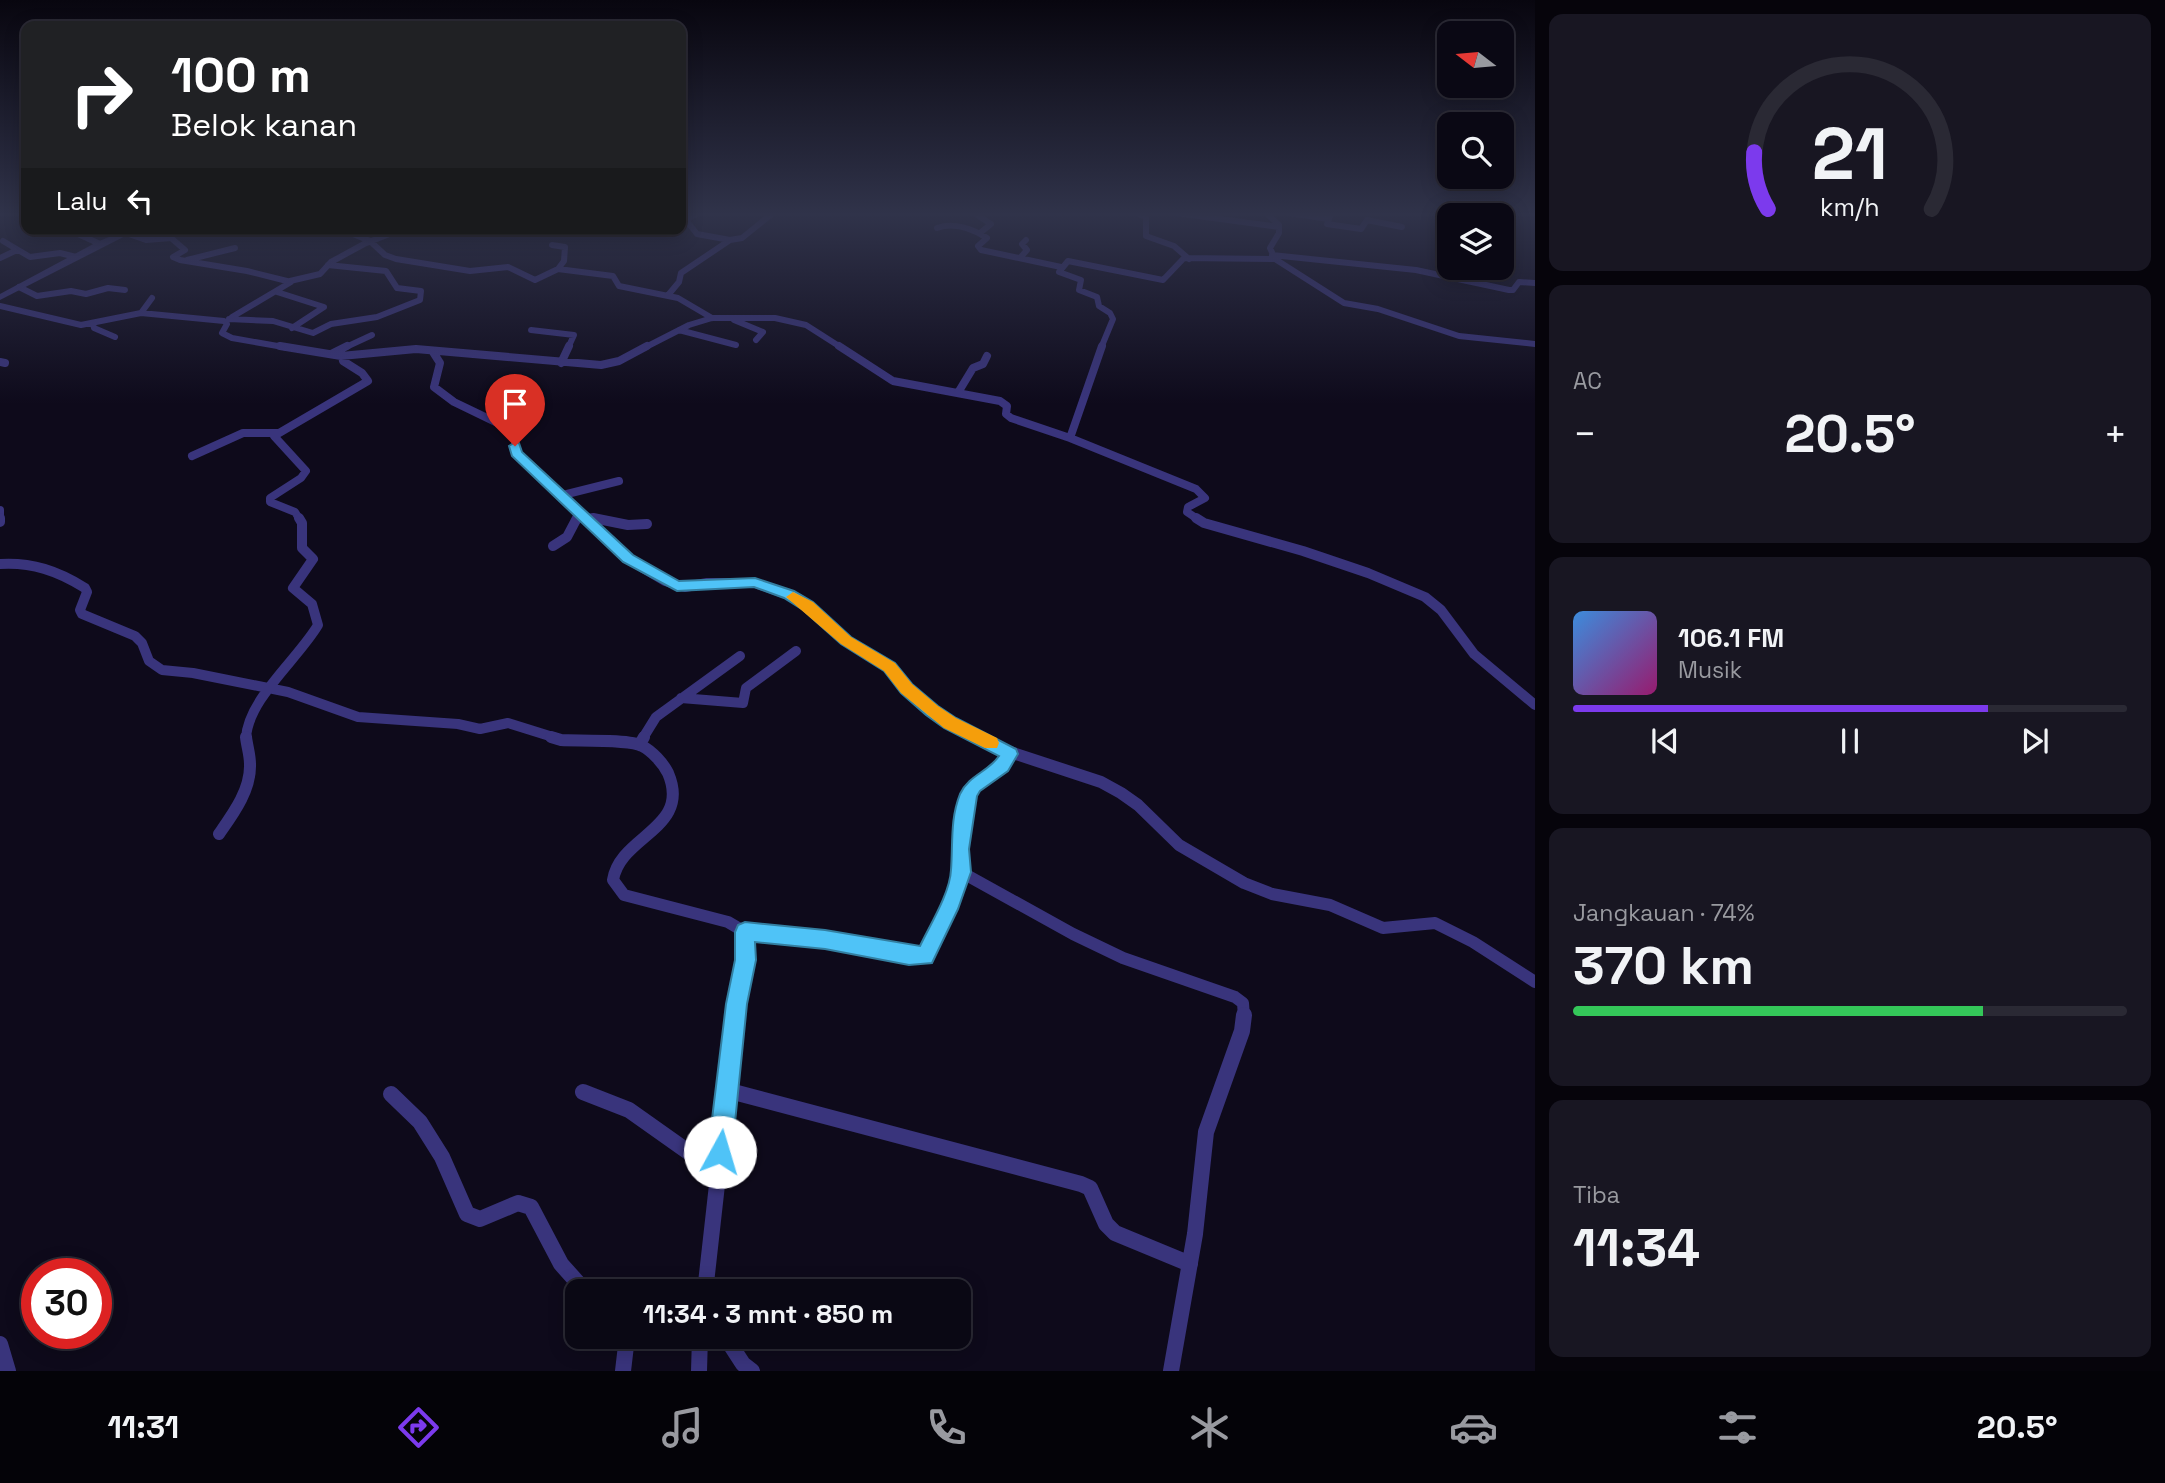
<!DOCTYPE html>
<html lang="id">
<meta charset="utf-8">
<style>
body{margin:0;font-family:"Space Grotesk",sans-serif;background:#181622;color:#f1f3f6;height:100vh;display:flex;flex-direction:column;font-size:26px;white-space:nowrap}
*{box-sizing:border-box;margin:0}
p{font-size:23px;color:#999aa0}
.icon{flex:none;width:38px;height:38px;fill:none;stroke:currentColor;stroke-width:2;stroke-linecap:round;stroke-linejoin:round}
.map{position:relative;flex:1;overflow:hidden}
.sheet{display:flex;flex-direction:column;gap:14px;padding:14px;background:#06040b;width:630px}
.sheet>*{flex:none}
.guide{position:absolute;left:21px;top:21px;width:665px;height:214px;border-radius:14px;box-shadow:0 4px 18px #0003,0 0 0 2px #2a2934;background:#202124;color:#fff;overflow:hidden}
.needle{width:46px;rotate:286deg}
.fabs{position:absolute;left:1437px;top:21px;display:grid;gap:14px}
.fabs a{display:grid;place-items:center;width:77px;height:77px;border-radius:14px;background:#0a0814;box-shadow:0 4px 18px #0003,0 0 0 2px #2a2934;font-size:35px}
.speed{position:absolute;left:21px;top:1258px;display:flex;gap:14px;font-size:35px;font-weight:700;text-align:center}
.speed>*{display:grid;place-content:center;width:91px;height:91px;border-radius:50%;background:#0a0814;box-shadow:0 4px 18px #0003,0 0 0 2px #2a2934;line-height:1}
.speed .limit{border:10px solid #d22;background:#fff;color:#111}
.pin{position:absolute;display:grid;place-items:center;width:60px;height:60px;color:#fff;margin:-72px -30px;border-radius:50% 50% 50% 0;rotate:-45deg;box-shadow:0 0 7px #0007}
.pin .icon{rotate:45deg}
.me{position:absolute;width:77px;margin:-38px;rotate:6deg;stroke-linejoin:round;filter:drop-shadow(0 0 5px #0008)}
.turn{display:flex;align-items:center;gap:24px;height:147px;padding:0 35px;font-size:32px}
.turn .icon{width:91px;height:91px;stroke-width:2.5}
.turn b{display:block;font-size:49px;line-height:60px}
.then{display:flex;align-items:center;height:66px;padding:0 35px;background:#0003;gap:14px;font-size:26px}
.big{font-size:52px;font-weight:800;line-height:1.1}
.sheet .tile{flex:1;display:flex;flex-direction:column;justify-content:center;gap:10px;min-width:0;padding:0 24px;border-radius:14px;background:#181622}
.sheet .dial{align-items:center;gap:0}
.dial svg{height:182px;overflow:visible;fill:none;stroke:#2a2934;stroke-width:7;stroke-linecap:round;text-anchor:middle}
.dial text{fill:#f1f3f6;stroke:none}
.song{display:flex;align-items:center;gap:21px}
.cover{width:84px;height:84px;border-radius:10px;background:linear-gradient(135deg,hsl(210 70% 55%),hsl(320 70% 35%))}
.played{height:7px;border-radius:4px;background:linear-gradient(90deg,#7c3aed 75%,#2a2934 75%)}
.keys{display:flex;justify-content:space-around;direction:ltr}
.heat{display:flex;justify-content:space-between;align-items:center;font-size:38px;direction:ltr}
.charge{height:10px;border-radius:5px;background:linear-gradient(90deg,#34c759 74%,#2a2934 0)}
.trip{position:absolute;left:565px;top:1279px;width:406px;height:70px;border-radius:14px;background:#0a0814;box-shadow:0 4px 18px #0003,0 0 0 2px #2a2934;font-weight:800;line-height:70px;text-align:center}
.menu{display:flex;height:112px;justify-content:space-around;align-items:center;background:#040308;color:#999aa0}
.menu .icon{width:49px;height:49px}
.menu .on{color:#7c3aed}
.menu b{font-size:32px;color:#f1f3f6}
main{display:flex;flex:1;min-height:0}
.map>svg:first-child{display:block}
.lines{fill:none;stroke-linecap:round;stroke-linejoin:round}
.minor-far4{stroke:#39347c;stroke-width:6}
.minor-far3{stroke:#39347c;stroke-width:8}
.minor-far2{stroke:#39347c;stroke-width:10}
.minor-far1{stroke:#39347c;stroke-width:12}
.minor{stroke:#39347c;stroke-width:16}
.tertiary{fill:#39347c;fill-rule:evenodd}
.route{fill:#4fc3f7;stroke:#337fa1;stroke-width:2}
.slow{fill:#f59e0b}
</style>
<main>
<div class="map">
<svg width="1535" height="1371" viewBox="0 0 1535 1371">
<rect width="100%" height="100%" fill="#0e0a1b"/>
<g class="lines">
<path class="minor-far4" d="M974,213l17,11 -11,9
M1137,213l9,4v19l28,10 15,13
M1176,213l103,14
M1266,213l13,12v8l-9,15 5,11 69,44 34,6 81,27 76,8
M1289,213l40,6 2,-5
M1329,219l-2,5 34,5 6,-9 35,7
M937,228c17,-6 36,1 50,10l-9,8 3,4 80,17
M67,229l33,15
M341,229l29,12 15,14 11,4 74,12 38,-4 27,13 23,-11 55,7 6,10 59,12 34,20
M126,233l20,7 25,-2 14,12 -12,7 7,3 67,11 44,11 -59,35
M730,240l12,-2 31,-25
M3,241l27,16 30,-4 16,4
M552,245l13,2 -1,14 -6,8
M1272,255l144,15 93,20h4l6,-8 16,1
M0,258l17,-8
M1020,258l7,-8 -5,-6 4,-4
M187,260l48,-12
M290,281l30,-7 11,-12 33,-18 38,-15
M19,287l18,9 34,-5 15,3 22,-6 17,2
M277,292l47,15 -32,21
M669,294l10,-12 2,-9 49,-33 -33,-6 -11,-14 12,-7
M0,306l81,19 60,-12 83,8 3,3 -5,9 10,5 57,10
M141,313l11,-15
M229,319l44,2 40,12 18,-9 46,-7 43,-17 1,-9 -24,-3 -11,-17 -58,-6
M734,320l29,12 -7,8
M93,324l1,4 21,9
M531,330l43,5 -6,13
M679,330l57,15
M344,348l28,-13
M644,348l45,-23 23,-7h63l31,7 36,23
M1101,348l12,-29 -3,-6 -11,-7 -2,-9 -18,-7 2,-10 -22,-8 9,-11 95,19 21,-22 91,1"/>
<path class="minor-far3" d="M280,346l61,10 75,-7 185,16 18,-4 28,-15
M839,346l54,35 107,20 7,5 -1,8 5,4 59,20 126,51 9,9 -17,9 -1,5 12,8
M433,352l7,11 -6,24 20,15 60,29 2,22 71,67
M331,354l16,-8
M0,362l5,1
M561,363l8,-17
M959,391l14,-23 10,-4 4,-8
M1070,438l32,-92
M192,456l51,-23h34
M563,495l56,-14
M0,510v10
M582,516l20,4
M300,520l-5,-8 -25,-10v-4l31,-20 5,-7 -32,-35 94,-55 -6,-8 -19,-12 -1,-5
M577,520l1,-8"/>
<path class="minor-far2" d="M0,518v4
M585,518l43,41 37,22 20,6 22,-4h48l34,12 19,11 38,34 43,27 29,32 32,24 32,15
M593,518l35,7 19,-1
M1196,518l8,5 99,28 65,22 57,24 16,13 33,44 61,51
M553,546l14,-9 10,-19
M0,564c32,-2 58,7 85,24l2,4 -7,18 2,4 53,22 7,7 7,18 13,9 31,3 95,19 70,25 100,7 22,5 28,-6 48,15
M681,698l62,5 3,-15 50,-37
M246,738c2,-39 52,-79 72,-113l-6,-21 -19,-16 20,-29 -11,-11v-25l-3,-5
M643,738l13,-21 84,-61"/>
<path class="minor-far1" d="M551,737l10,3c17,1 69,-1 81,6 10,5 21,17 26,27 24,56 -48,62 -55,107l11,15 104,27 17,10v28l-10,57
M978,737l29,14 2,6 -40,35 -8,34v46l112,62 50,24 112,39 8,6 1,14
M640,744l4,-7
M1007,751l94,31 20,11 17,12 41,40 65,38 28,11 58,11 53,23 52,-5 38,19 62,40
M219,834c14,-20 32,-44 31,-70 0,-9 -3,-18 -4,-27
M745,932l80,7 100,17 23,-47 13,-37"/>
<path class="minor" d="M726,1090l355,94 9,4 16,36 9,9 75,31
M583,1092l46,18 89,63
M391,1094l29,28 22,35 25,57 13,5 38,-16 13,4 30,57 25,28
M705,1292l31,-277
M692,1337l38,7 13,20 9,7
M0,1344l8,27
M623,1371l4,-34
M699,1371l1,-34
M1171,1371l24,-137 11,-102 36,-101 2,-16"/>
<path class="tertiary" d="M128,229h11l-139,71v-6l97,-52z"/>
</g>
<linearGradient id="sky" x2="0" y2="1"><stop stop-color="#08060f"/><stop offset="0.53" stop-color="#30334a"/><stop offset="1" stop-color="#30334a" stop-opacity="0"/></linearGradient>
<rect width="1535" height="404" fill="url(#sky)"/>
<path class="route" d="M515,442l4,1 3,9 111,103 46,26 76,-3 39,13 19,11 38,35 44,26 17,21 26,22 18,12 60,31 2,5 -10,17 -28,20 -3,5 -8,53 2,23 -13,37 -26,54 -23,2 -84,-16 -70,-7 1,18 -9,44 -15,148 -4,9 -8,3 -9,-3 -3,-9 18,-148 9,-44v-28l3,-7 7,-3 80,8 95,16c10,-21 30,-53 31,-76 2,-26 -1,-51 9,-76 9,-19 28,-22 39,-38l-55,-28 -18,-13 -25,-22 -17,-22 -43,-27 -38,-34 -19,-12 -30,-11 -77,4 -54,-29 -111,-106 -3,-10z"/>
<path class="slow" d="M793,592l20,10 38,35 44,26 17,21 26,22 18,12 41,20 2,5 -2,5h-12l-41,-20 -43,-35 -17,-22 -43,-27 -55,-47z"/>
</svg>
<div class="fabs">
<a><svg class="needle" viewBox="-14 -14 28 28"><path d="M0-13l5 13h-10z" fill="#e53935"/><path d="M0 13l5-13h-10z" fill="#999aa0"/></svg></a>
<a><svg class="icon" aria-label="search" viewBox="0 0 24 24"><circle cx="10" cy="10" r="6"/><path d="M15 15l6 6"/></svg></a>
<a><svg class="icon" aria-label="layers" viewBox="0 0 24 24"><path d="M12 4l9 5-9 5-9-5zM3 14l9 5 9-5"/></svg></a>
</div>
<div class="speed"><div class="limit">30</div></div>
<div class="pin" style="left:515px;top:446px;background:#d93025"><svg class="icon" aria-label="arrive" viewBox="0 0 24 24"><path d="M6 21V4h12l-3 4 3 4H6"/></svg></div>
<svg class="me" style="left:720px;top:1152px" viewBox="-20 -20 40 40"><circle r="19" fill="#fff"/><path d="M0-13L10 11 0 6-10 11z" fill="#4fc3f7"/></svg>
<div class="trip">11:34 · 3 mnt · 850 m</div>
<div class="guide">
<div class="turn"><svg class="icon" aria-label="right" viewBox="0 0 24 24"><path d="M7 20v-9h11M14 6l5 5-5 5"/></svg><div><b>100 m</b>Belok kanan</div></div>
<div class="then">Lalu<svg class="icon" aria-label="left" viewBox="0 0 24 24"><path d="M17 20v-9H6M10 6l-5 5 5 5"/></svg></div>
</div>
</div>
<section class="sheet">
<div class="tile dial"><svg viewBox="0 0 100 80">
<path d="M14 69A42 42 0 1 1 86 69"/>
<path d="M14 69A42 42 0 0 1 8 44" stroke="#7c3aed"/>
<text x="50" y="56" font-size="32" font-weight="700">21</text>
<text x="50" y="72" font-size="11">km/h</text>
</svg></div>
<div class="tile"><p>AC</p>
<div class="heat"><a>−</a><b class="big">20.5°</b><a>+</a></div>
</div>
<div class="tile">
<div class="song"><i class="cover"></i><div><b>106.1 FM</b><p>Musik</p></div></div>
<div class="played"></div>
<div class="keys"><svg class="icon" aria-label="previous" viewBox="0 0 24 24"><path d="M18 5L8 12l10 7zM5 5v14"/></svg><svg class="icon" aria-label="pause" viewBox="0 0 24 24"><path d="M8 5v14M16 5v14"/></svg><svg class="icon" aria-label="next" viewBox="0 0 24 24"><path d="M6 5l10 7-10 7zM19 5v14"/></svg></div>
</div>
<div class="tile"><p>Jangkauan · 74%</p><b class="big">370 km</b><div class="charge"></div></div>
<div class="tile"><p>Tiba</p><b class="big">11:34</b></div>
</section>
</main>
<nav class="menu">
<b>11:31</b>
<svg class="icon on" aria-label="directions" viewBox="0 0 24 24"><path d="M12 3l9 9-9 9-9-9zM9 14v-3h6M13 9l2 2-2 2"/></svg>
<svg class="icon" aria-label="music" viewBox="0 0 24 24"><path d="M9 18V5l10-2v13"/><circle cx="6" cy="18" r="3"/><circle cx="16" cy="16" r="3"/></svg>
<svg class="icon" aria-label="phone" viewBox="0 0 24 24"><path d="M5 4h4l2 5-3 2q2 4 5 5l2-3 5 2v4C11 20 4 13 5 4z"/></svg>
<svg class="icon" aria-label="climate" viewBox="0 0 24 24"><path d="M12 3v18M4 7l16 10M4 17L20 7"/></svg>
<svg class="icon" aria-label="car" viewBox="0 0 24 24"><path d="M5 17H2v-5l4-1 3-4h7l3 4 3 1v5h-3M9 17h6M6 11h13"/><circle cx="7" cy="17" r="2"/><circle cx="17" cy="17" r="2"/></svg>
<svg class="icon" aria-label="filters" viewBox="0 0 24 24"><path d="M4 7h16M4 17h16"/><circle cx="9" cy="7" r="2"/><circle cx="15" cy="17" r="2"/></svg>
<b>20.5°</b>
</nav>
